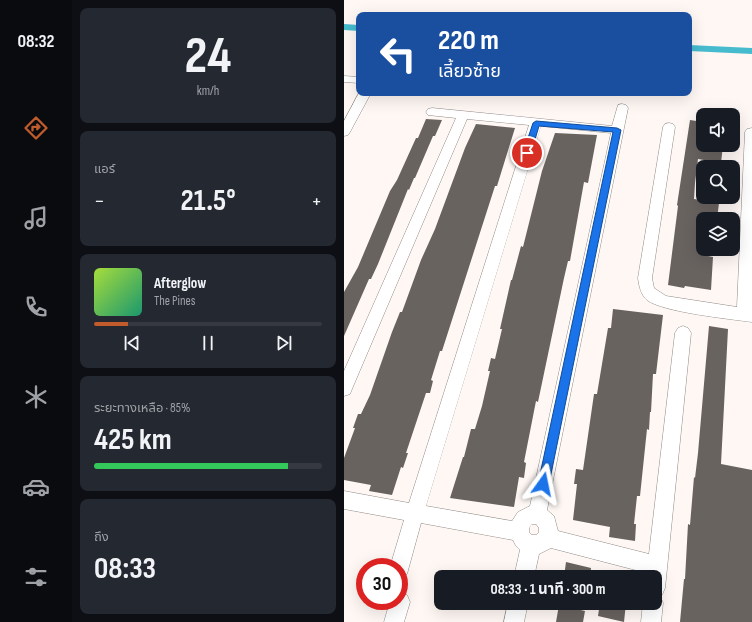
<!DOCTYPE html>
<html lang="th">
<meta charset="utf-8">
<style>
body{margin:0;font-family:"Sofia Sans Condensed","Noto Sans Thai",sans-serif;background:#242831;color:#f1f3f6;height:100vh;display:flex;flex-direction:column;font-size:15px;white-space:nowrap}
*{box-sizing:border-box;margin:0}
p{font-size:13px;color:#9ea1a6}
.icon{flex:none;width:22px;height:22px;fill:none;stroke:currentColor;stroke-width:2;stroke-linecap:round;stroke-linejoin:round}
.map{position:relative;flex:1;overflow:hidden}
.side{display:flex;flex-direction:column;gap:8px;padding:8px;background:#0d0f14;width:272px}
.side>*{flex:none}
.hud{position:absolute;left:12px;top:12px;width:336px;height:84px;border-radius:8px;box-shadow:0 4px 16px #0002;background:#1a4fa0;color:#fff;overflow:hidden}
.controls{position:absolute;left:352px;top:108px;display:grid;gap:8px}
.controls a{display:grid;place-items:center;width:44px;height:44px;border-radius:8px;background:#171b24;box-shadow:0 4px 16px #0002;font-size:20px}
.speed{position:absolute;left:12px;top:558px;display:flex;gap:8px;font-size:20px;font-weight:700;text-align:center}
.speed>*{display:grid;place-content:center;width:52px;height:52px;border-radius:50%;background:#171b24;box-shadow:0 4px 16px #0002;line-height:1}
.speed .limit{border:6px solid #d22;background:#fff;color:#111}
.pin{position:absolute;display:grid;place-items:center;width:34px;height:34px;color:#fff;margin:-17px;border:2px solid #fff;border-radius:50%;box-shadow:0 1px 4px #0007}
.me{position:absolute;width:44px;margin:-22px;rotate:12deg;stroke-linejoin:round;filter:drop-shadow(0 0 3px #0008)}
.turn{display:flex;align-items:center;gap:14px;height:84px;padding:0 16px;font-size:18px}
.turn .icon{width:52px;height:52px;stroke-width:2.5}
.turn b{display:block;font-size:28px;line-height:34px}
.big{font-size:30px;font-weight:700;line-height:1.1}
.side .widget{flex:1;display:flex;flex-direction:column;justify-content:center;gap:6px;min-width:0;padding:0 14px;border-radius:8px;background:#242831}
.side .dial{align-items:center;gap:0}
.dial b{font-size:52px;line-height:1}
.song{display:flex;align-items:center;gap:12px}
.cover{width:48px;height:48px;border-radius:6px;background:linear-gradient(135deg,hsl(80 70% 55%),hsl(160 70% 35%))}
.played{height:4px;border-radius:2px;background:linear-gradient(90deg,#c15b2b 15%,#363941 15%)}
.keys{display:flex;justify-content:space-around;direction:ltr}
.heat{display:flex;justify-content:space-between;align-items:center;font-size:22px;direction:ltr}
.charge{height:6px;border-radius:3px;background:linear-gradient(90deg,#34c759 85%,#363941 0)}
.trip{position:absolute;left:90px;top:570px;width:228px;height:40px;border-radius:8px;background:#171b24;box-shadow:0 4px 16px #0002;font-weight:700;line-height:40px;text-align:center}
main{display:flex;flex:1;min-height:0}
.dock{display:flex;flex-direction:column;width:72px;justify-content:space-around;align-items:center;background:#090b0e;color:#9ea1a6}
.dock .icon{width:28px;height:28px}
.dock .active{color:#c15b2b}
.dock b{font-size:18px;color:#f1f3f6}
.map>svg:first-child{display:block}
.lines{fill:none;stroke-linecap:round;stroke-linejoin:round}
.canal{fill:#46bbce;fill-rule:evenodd}
.building{fill:#696360}
.minor-casing{stroke:#908986;stroke-width:1}
.minor{fill:#fff;fill-rule:evenodd}
.route{fill:#1a73e8;stroke:#114b97}
</style>
<main>
<nav class="dock">
<b>08:32</b>
<svg class="icon active" aria-label="directions" viewBox="0 0 24 24"><path d="M12 3l9 9-9 9-9-9zM9 14v-3h6M13 9l2 2-2 2"/></svg>
<svg class="icon" aria-label="music" viewBox="0 0 24 24"><path d="M9 18V5l10-2v13"/><circle cx="6" cy="18" r="3"/><circle cx="16" cy="16" r="3"/></svg>
<svg class="icon" aria-label="phone" viewBox="0 0 24 24"><path d="M5 4h4l2 5-3 2q2 4 5 5l2-3 5 2v4C11 20 4 13 5 4z"/></svg>
<svg class="icon" aria-label="climate" viewBox="0 0 24 24"><path d="M12 3v18M4 7l16 10M4 17L20 7"/></svg>
<svg class="icon" aria-label="car" viewBox="0 0 24 24"><path d="M5 17H2v-5l4-1 3-4h7l3 4 3 1v5h-3M9 17h6M6 11h13"/><circle cx="7" cy="17" r="2"/><circle cx="17" cy="17" r="2"/></svg>
<svg class="icon" aria-label="filters" viewBox="0 0 24 24"><path d="M4 7h16M4 17h16"/><circle cx="9" cy="7" r="2"/><circle cx="15" cy="17" r="2"/></svg>
</nav>
<section class="side">
<div class="widget dial"><b>24</b><p>km/h</p></div>
<div class="widget"><p>แอร์</p>
<div class="heat"><a>−</a><b class="big">21.5°</b><a>+</a></div>
</div>
<div class="widget">
<div class="song"><i class="cover"></i><div><b>Afterglow</b><p>The Pines</p></div></div>
<div class="played"></div>
<div class="keys"><svg class="icon" aria-label="previous" viewBox="0 0 24 24"><path d="M18 5L8 12l10 7zM5 5v14"/></svg><svg class="icon" aria-label="pause" viewBox="0 0 24 24"><path d="M8 5v14M16 5v14"/></svg><svg class="icon" aria-label="next" viewBox="0 0 24 24"><path d="M6 5l10 7-10 7zM19 5v14"/></svg></div>
</div>
<div class="widget"><p>ระยะทางเหลือ · 85%</p><b class="big">425 km</b><div class="charge"></div></div>
<div class="widget"><p>ถึง</p><b class="big">08:33</b></div>
</section>
<div class="map">
<svg width="408" height="622" viewBox="0 0 408 622">
<rect width="100%" height="100%" fill="#fef7f4"/>
<g class="lines">
<path class="canal" d="M0,24l15,1v6l-15,-1z
M345,45l63,3v6l-63,-3z"/>
</g>
<path class="building" d="M82,119l16,1 -7,16h-2l-18,42h-1l-5,12 -1,-1 -30,75 -7,15h-2l-25,57v-44l14,-25 32,-76 7,-11 19,-42h2z
M346,120l13,2 -3,23h23l-2,18 -23,-4 -3,24 -1,16 25,4 -2,16h-14v36l10,2 -2,33 -26,-4 -1,2 -16,-3 10,-79 -1,-1z
M132,124l39,4 -18,58h-2l-53,165h-2l-9,29 2,1 -3,12h-4l-20,60h2l-5,15 -2,-1 -9,28 -23,-4 2,-6 -27,-5v-22l11,-30h-2l5,-14h3l9,-19 22,-63 8,-20h2l19,-52 14,-31 30,-81z
M211,133l42,2 -9,48 -4,-1 -14,79h-2l-4,17 -26,124 -2,-1 -12,61 2,1 -2,15 -5,-1 -5,30 -64,-9 13,-41h1l7,-28h4l7,-23 8,-35h-2l3,-13 4,1 7,-30h-2l11,-49h1l9,-34 2,1 19,-76z
M269,309l50,6 -7,59h-3l-2,38h-1l-1,18 -2,-1 -7,67h-3l-3,28h2l-1,17 -26,-4 1,-10 -37,-7 4,-36h-3l2,-15 7,1 11,-76h3l11,-66h3z
M365,326l19,3 -7,135 31,6v152h-72l4,-43h1l3,-55 2,1 4,-48 1,1 3,-25z
M222,562l25,6 -1,9h-26z
M256,603h26l-2,19 -26,-6z
M215,605l26,6 -2,11h-27z"/>
<g class="lines">
<defs>
<path id="minor" d="M0,76l15,1v6l-15,-1z
M15,93h12l-21,39 -2,3 -4,1v-15z
M278,104l4,1 2,3 -81,402 7,6 4,15 91,23 26,-221 3,-5 5,-2 5,2 3,5 -26,255 -3,7 -2,1 3,7 -2,19h-20l2,-19h12v-26h-9l1,-4 -96,-25 -12,6 -5,23h-20l6,-27 -4,-4 -3,-6 -92,-17 -14,51 -8,2v-9h-9l14,-47 -60,-11v-18l65,12 120,-378 -62,-6 -115,270 -2,5 -6,2v-25l112,-253 -28,-3 -2,-3 2,-3 4,-1 180,18 6,-21zM197,126l70,7 -81,373 -12,6 -6,9 -86,-15zM188,524h4l3,4v4l-3,3h-4l-3,-3v-4z
M325,123l4,1 2,3 -23,151 2,10 12,8 71,11 8,-175 2,-3 5,-1v194c-22,-3 -90,-10 -105,-22 -6,-5 -8,-14 -9,-22l25,-151 2,-3z
M55,592l8,3 3,7 -6,20h-20l6,-21h9z
M164,603h20l-4,19h-20z"/>
</defs>
<use href="#minor" class="minor-casing"/>
<use href="#minor" class="minor"/>
</g>
<path class="route" d="M192,121l81,7 4,2 -72,354 -2,4 -4,2 -3,-2 -2,-4 75,-352 -74,-6 -8,27 -1,2h-6l-1,-2 10,-30z"/>
</svg>
<div class="controls">
<a><svg class="icon" aria-label="sound" viewBox="0 0 24 24"><path d="M4 9h4l5-4v14l-5-4H4zM17 9q2 3 0 6"/></svg></a>
<a><svg class="icon" aria-label="search" viewBox="0 0 24 24"><circle cx="10" cy="10" r="6"/><path d="M15 15l6 6"/></svg></a>
<a><svg class="icon" aria-label="layers" viewBox="0 0 24 24"><path d="M12 4l9 5-9 5-9-5zM3 14l9 5 9-5"/></svg></a>
</div>
<div class="speed"><div class="limit">30</div></div>
<div class="pin" style="left:183px;top:153px;background:#d93025"><svg class="icon" aria-label="arrive" viewBox="0 0 24 24"><path d="M6 21V4h12l-3 4 3 4H6"/></svg></div>
<svg class="me" style="left:199px;top:484px" viewBox="-20 -20 40 40"><path d="M0-17L14 15 0 8-14 15z" fill="#1a73e8" stroke="#fff" stroke-width="4"/></svg>
<div class="trip">08:33 · 1 นาที · 300 m</div>
<div class="hud">
<div class="turn"><svg class="icon" aria-label="left" viewBox="0 0 24 24"><path d="M17 20v-9H6M10 6l-5 5 5 5"/></svg><div><b>220 m</b>เลี้ยวซ้าย</div></div>
</div>
</div>
</main>
